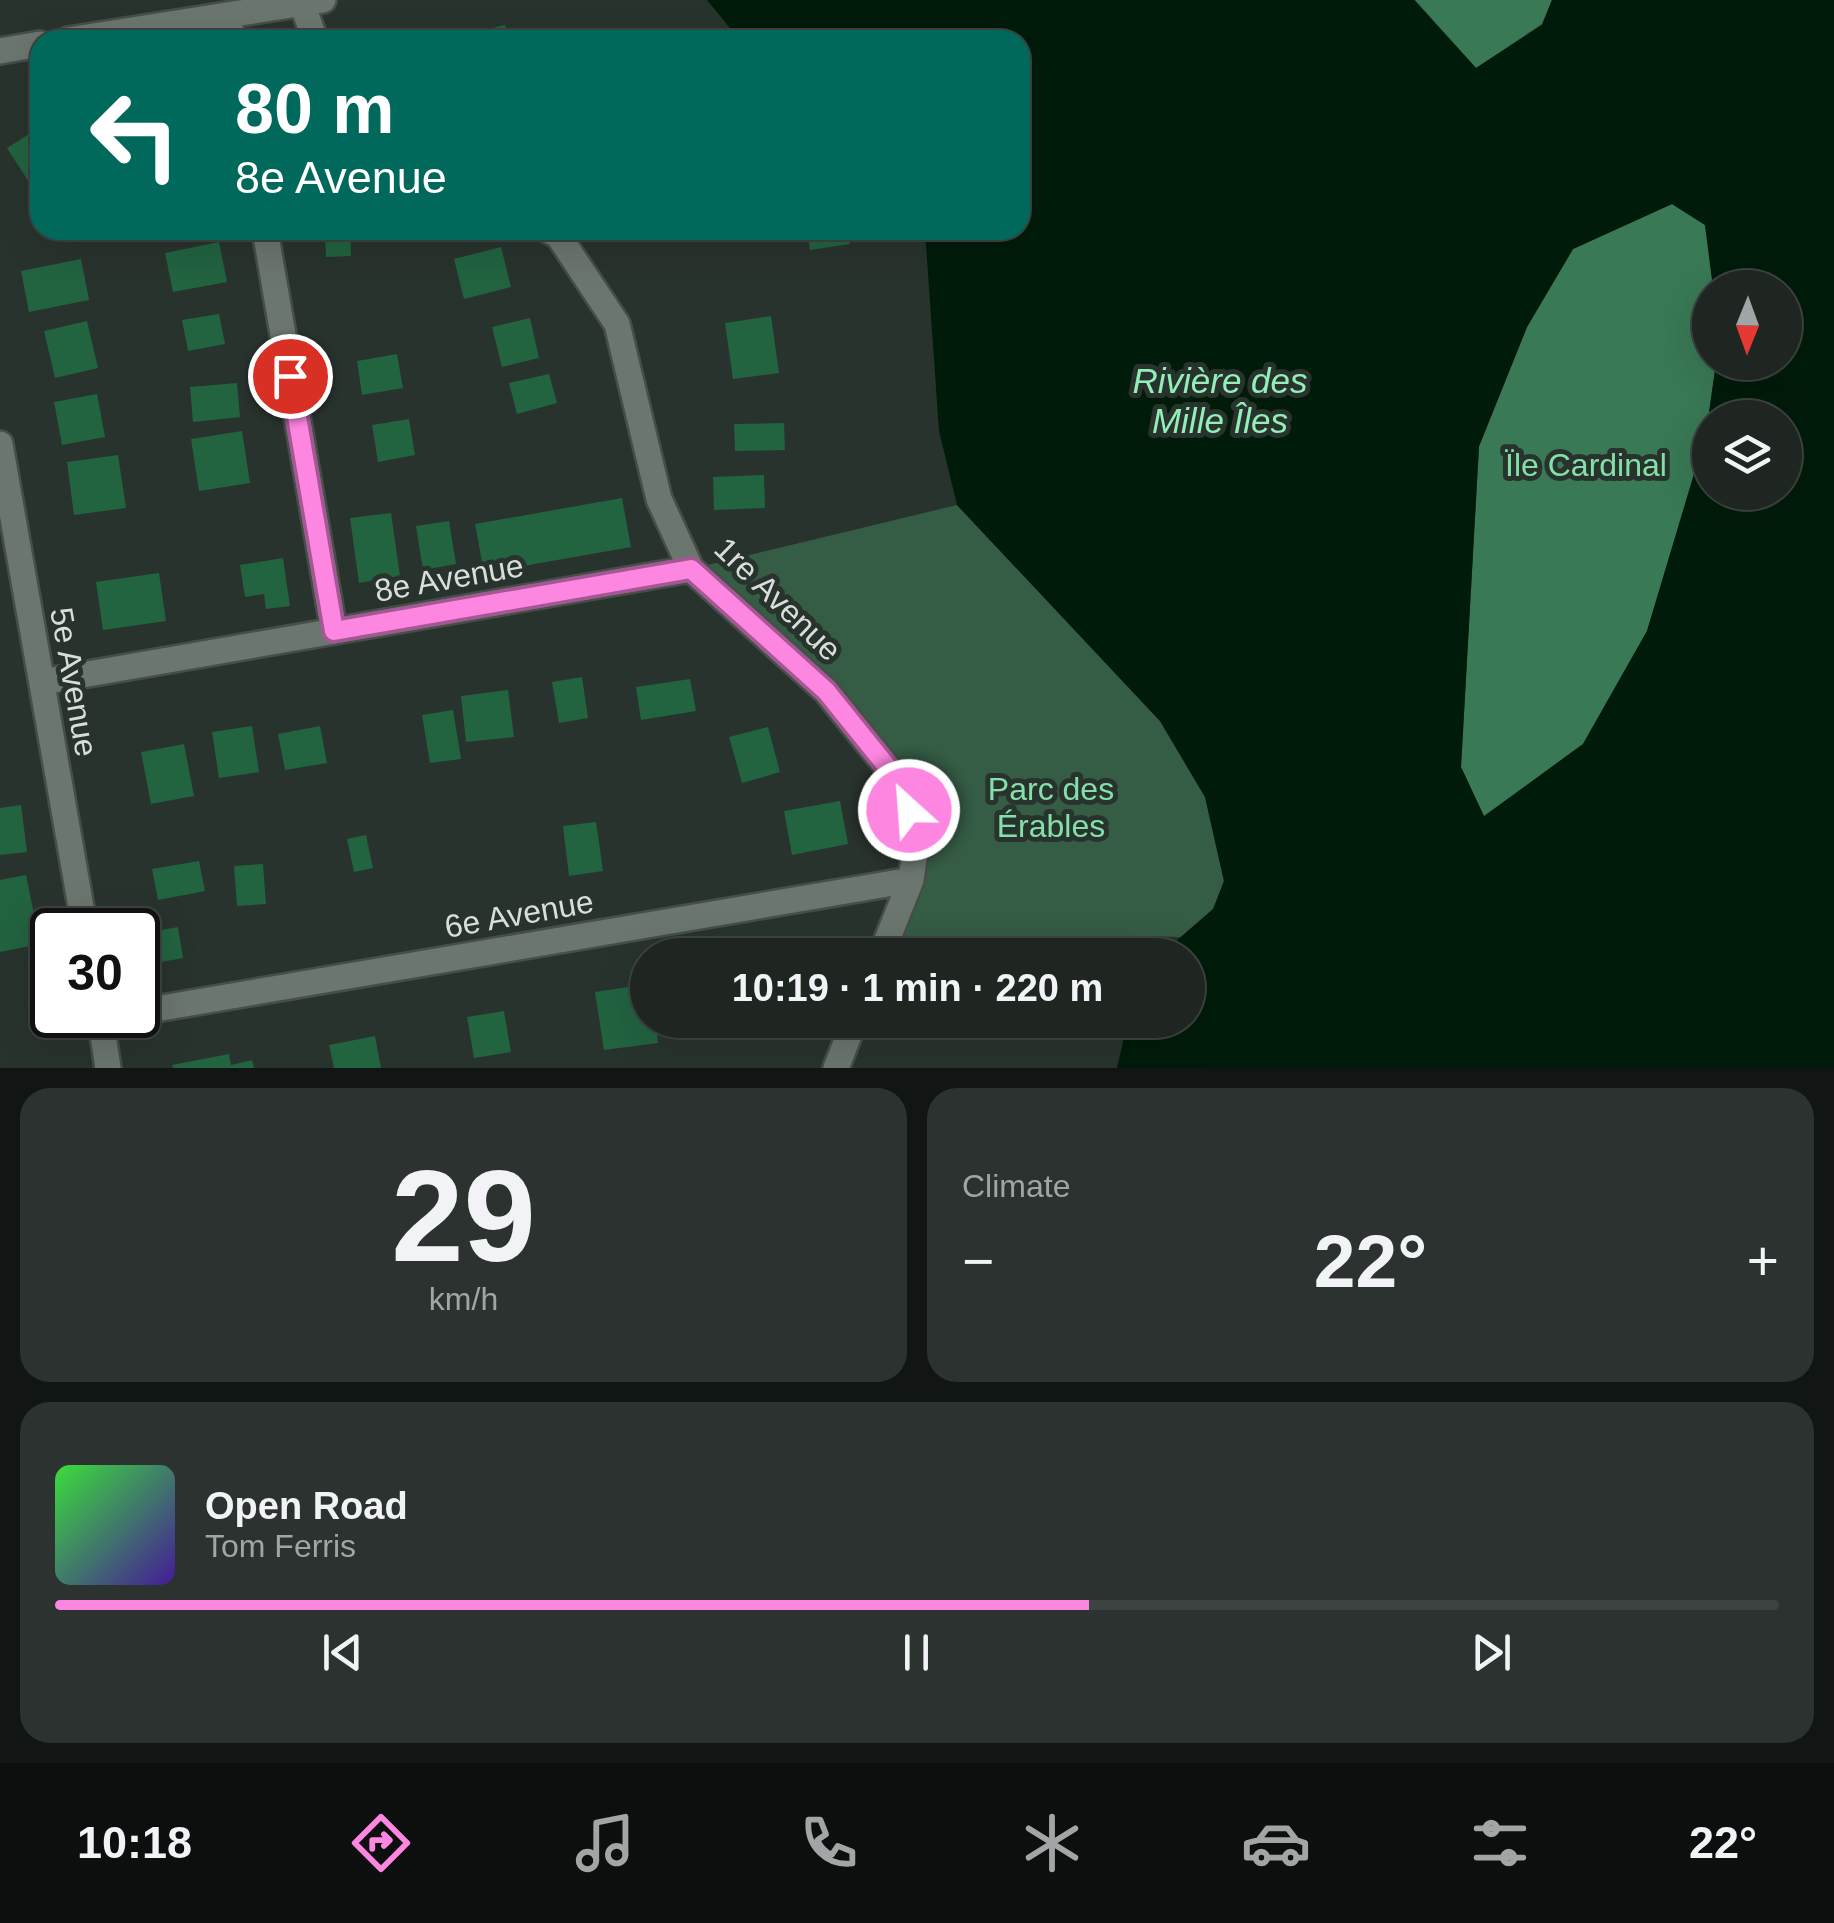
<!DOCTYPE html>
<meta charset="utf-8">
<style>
body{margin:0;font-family:Arial,sans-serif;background:#2c322f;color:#f1f3f6;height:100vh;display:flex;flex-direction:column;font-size:38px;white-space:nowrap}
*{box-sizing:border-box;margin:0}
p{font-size:32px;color:#a1a5a5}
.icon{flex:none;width:55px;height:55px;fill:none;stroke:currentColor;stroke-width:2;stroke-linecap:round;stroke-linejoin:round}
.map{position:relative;height:1068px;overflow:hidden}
.drawer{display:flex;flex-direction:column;gap:20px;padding:20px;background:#111513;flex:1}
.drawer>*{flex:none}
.top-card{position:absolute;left:30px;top:30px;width:1000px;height:210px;border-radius:30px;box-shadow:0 10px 40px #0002,0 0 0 2px #3c4340;background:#00695c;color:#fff;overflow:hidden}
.needle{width:65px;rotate:181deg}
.fabs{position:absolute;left:1692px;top:270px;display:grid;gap:20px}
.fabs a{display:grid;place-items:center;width:110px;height:110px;border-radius:50%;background:#1f2622;box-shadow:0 10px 40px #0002,0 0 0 2px #3c4340;font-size:50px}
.speed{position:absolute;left:30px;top:908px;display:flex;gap:20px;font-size:50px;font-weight:700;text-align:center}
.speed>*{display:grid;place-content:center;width:130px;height:130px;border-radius:50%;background:#1f2622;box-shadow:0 10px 40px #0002,0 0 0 2px #3c4340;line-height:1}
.speed .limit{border:5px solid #111;border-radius:15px;background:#fff;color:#111}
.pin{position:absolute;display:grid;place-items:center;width:85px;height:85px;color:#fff;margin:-42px;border:5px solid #fff;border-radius:50%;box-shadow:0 2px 10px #0007}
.me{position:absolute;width:110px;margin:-55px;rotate:334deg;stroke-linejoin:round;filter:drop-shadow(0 0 8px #0008)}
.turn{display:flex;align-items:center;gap:35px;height:210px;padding:0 40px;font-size:45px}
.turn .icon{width:130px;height:130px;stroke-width:2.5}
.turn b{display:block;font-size:70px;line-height:85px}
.big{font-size:75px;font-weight:700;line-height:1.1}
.drawer .card{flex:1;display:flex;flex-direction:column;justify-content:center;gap:15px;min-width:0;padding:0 35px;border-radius:30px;background:#2c322f}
.drawer .dial{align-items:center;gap:0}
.dial b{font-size:130px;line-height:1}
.song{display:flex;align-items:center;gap:30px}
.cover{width:120px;height:120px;border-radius:15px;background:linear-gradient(135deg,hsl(120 70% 55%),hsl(260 70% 35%))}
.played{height:10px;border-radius:5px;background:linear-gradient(90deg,#fd86e1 60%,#3c4340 60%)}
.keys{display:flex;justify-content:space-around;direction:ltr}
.heat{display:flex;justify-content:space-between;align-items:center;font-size:55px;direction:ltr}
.drawer .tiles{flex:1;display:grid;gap:20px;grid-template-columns:1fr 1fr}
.card:last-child{grid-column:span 2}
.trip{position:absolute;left:630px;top:938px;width:575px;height:100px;border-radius:50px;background:#1f2622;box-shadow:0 10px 40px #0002,0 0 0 2px #3c4340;font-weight:700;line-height:100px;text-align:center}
.tabs{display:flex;height:160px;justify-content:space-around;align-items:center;background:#0c0f0e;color:#a1a5a5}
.tabs .icon{width:70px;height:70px}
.tabs .active{color:#fd86e1}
.tabs b{font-size:45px;color:#f1f3f6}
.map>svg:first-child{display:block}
.green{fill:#355c45}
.forest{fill:#397955}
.water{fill:#001b0a;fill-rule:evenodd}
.building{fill:#226340}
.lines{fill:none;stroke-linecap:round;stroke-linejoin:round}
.street-casing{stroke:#454e48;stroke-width:30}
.street{stroke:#6b766f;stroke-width:25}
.route-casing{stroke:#a45792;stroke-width:25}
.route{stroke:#fd86e1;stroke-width:18}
.labels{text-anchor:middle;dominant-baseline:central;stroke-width:10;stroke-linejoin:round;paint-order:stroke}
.park-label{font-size:32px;fill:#84e0a9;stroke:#29332d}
.street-label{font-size:32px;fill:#d8deda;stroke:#29332d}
.water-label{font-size:35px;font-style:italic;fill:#93efb8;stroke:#29332d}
</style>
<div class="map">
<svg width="1834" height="1068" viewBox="0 0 1834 1068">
<rect width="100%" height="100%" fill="#29332d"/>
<path class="green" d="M957,505l203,216 45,76 19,84 -10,28 -33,28 -40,-1 -128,19h-132l30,-75 -10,-96 -210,-215z"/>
<path class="forest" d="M1415,0h137l-10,24 -66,44z
M1672,204l33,21 8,62 -3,1v74l6,1 -10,71 -59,197 -64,113 -99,73 -23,-50 18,-320 48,-120 46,-78z"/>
<path class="water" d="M707,0h707l62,68 66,-43 10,-25h282v1068h-717l11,-48h60v-65h-28l53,-46 11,-28 -19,-84 -45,-76 -203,-216 -18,-74 -14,-201h95v-190h-277l-9,-7zM1672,204l33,21 8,62 72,1v74l-69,1 -10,71 -59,197 -64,113 -99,72 -23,-49 18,-321 48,-119 46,-78zM1710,418h75v74h-75z"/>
<path class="building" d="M505,25l4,15h-43l-1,-5z
M40,127v72l-33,-51z
M61,230h29l-21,13z
M350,230l1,26 -25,1 -1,-26z
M807,230h41l2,14 -40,6z
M219,242l8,40 -54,10 -8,-39z
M501,247l10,40 -47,12 -10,-40z
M81,259l8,41 -60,12 -8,-41z
M219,314l6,30 -37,7 -6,-31z
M771,316l8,57 -46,6 -8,-56z
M530,318l9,40 -37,9 -10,-40z
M87,321l11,47 -43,10 -11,-47z
M397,354l6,34 -41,7 -5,-34z
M549,374l8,29 -40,11 -8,-31z
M237,383l3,34 -47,5 -3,-35z
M97,394l8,43 -43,8 -8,-43z
M409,419l6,36 -37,7 -6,-37z
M784,423l1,27 -50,1 -1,-27z
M242,431l8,52 -51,8 -8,-52z
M118,455l8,53 -52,7 -7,-53z
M764,475l1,33 -51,2 -1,-33z
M622,498l9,49 -147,26 -9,-49z
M391,513l9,63 -41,7 -9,-65z
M449,521l7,43 -33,6 -7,-44z
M283,558l7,48 -24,3 -2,-15 -19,3 -5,-32z
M159,573l7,48 -63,9 -7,-48z
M582,677l6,41 -29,5 -7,-41z
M690,679l6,32 -55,9 -5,-33z
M508,690l6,47 -48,5 -5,-46z
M453,710l8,49 -31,4 -8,-48z
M252,726l7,46 -40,6 -7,-46z
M320,726l7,37 -42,7 -7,-36z
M768,727l12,45 -38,11 -13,-46z
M184,744l10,52 -43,8 -10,-52z
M840,801l8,43 -56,11 -8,-44z
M21,805l6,47 -27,3v-47z
M596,822l7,49 -34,5 -6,-50z
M366,835l7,33 -19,4 -7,-33z
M199,861l6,30 -47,9 -6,-31z
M263,864l3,40 -29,2 -3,-40z
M26,875l14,69 -40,8v-72z
M178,927l5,31 -33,6 -5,-31z
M648,984v36h22l1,11 -14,2 1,10 -54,7 -9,-58z
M504,1011l7,41 -37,6 -7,-41z
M757,1020h41l1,7 -40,5z
M984,1020h50v2l-49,7z
M375,1036l6,32h-47l-5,-23z
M229,1054l2,11 21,-5 2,8h-81l-1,-3z"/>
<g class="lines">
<defs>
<path id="street" d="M302,3l13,37
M228,15l4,25
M68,40l255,-40
M0,51l40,-7
M265,230l69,401
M548,230l10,5 59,89 42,175 32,70 135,122 75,93 16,53 -6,43 -30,75
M0,444l85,486
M42,682l649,-113
M138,1012l773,-132
M100,1015l8,53
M836,1068l19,-48"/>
</defs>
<use href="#street" class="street-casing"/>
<use href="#street" class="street"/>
</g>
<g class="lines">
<defs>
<path id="route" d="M290,376l44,255 357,-62 135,122 75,93 8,26"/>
</defs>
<use href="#route" class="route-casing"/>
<use href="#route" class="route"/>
</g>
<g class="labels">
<g class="park-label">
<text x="1586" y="465">Ïle Cardinal</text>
<text x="1051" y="789">Parc des<tspan x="1051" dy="37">Érables</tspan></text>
</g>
<g class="street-label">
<text transform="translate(449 578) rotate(-10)">8e Avenue</text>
<text transform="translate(778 599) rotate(44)">1re Avenue</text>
<text transform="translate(74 682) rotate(80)">5e Avenue</text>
<text transform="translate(519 914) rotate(-10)">6e Avenue</text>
</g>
<g class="water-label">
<text x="1220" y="380">Rivière des<tspan x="1220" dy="40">Mille Îles</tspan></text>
</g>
</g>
</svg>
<div class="fabs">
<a><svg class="needle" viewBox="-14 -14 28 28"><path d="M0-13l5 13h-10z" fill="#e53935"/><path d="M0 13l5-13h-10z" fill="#a1a5a5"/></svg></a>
<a><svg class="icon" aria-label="layers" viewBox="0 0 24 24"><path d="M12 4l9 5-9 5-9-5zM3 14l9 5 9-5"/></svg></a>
</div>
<div class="speed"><div class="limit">30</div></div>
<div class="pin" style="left:290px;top:376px;background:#d93025"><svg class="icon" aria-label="arrive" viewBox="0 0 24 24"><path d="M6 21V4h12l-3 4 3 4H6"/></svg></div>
<svg class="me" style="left:909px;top:810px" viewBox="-20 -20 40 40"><circle r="17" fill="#fd86e1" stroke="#fff" stroke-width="3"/><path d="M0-11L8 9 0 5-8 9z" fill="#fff"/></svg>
<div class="trip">10:19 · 1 min · 220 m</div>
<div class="top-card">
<div class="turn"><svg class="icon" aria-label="left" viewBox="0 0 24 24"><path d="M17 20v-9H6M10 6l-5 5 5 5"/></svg><div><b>80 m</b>8e Avenue</div></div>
</div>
</div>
<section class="drawer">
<div class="tiles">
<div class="card dial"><b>29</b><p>km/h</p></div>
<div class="card"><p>Climate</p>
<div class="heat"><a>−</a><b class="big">22°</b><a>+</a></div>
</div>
<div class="card">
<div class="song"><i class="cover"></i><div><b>Open Road</b><p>Tom Ferris</p></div></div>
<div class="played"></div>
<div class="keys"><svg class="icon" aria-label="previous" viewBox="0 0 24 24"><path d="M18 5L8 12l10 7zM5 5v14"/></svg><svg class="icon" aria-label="pause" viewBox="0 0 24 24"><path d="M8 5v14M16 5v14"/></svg><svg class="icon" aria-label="next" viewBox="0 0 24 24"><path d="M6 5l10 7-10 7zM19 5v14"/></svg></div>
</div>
</div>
</section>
<nav class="tabs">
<b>10:18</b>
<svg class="icon active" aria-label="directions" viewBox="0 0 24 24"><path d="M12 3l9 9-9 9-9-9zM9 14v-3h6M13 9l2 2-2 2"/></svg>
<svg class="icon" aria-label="music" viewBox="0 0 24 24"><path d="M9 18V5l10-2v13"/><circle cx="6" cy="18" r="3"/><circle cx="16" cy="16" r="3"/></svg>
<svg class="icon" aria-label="phone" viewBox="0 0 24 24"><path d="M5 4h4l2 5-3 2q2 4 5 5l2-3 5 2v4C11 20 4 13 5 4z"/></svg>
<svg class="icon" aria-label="climate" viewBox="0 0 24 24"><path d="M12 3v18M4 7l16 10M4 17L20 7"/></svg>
<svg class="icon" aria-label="car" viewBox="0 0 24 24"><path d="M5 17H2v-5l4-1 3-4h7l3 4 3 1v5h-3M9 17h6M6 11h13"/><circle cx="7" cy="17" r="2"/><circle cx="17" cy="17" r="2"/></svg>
<svg class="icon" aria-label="filters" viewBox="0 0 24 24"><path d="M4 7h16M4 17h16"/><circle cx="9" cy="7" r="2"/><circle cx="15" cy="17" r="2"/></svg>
<b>22°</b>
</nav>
